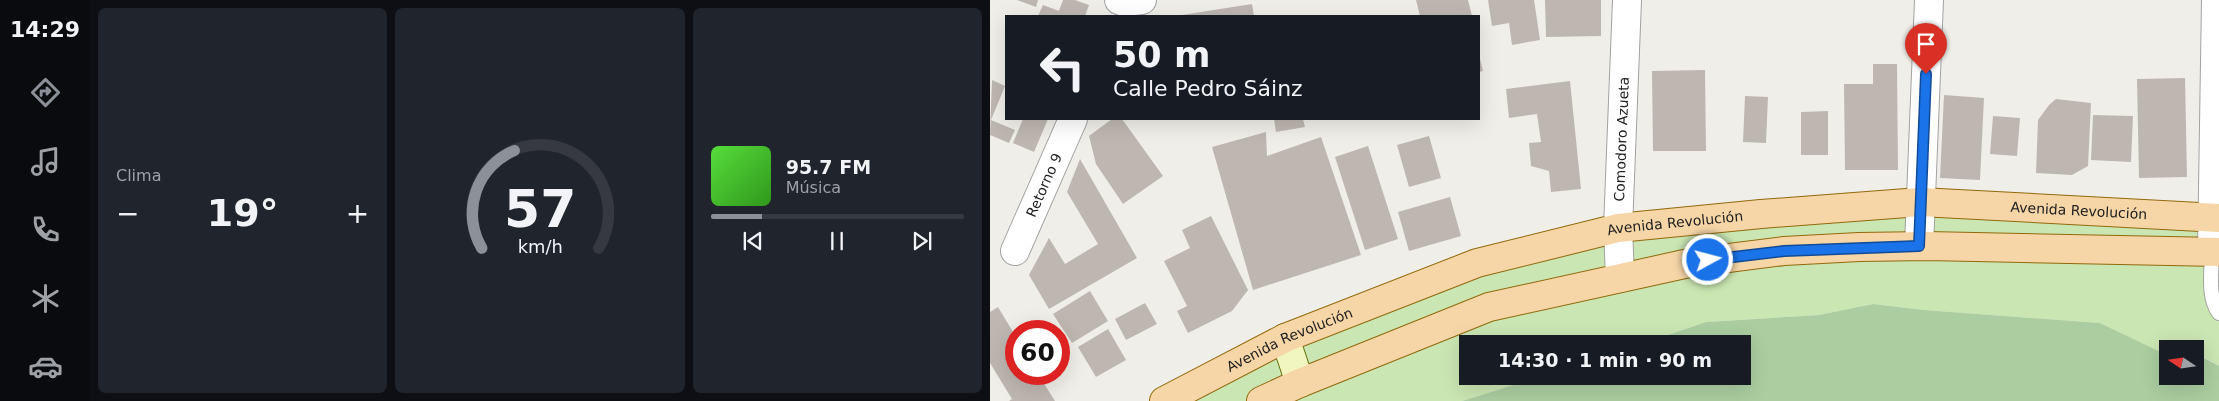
<!DOCTYPE html>
<html lang="es">
<meta charset="utf-8">
<style>
body{margin:0;font-family:"DejaVu Sans",sans-serif;background:#20242c;color:#f1f3f6;height:100vh;display:flex;flex-direction:column;font-size:19px;white-space:nowrap}
*{box-sizing:border-box;margin:0}
p{font-size:16px;color:#9ea1a6}
.icon{flex:none;width:28px;height:28px;fill:none;stroke:currentColor;stroke-width:2;stroke-linecap:round;stroke-linejoin:round}
.map{position:relative;flex:1;overflow:hidden}
.panel{display:flex;flex-direction:column;gap:8px;padding:8px;background:#0d0f14;width:900px}
.panel>*{flex:none}
.top-card{position:absolute;left:15px;top:15px;width:475px;height:105px;border-radius:0px;box-shadow:0 5px 20px #0002;background:#171b24;color:#f1f3f6;overflow:hidden}
.needle{width:32px;rotate:283deg}
.tools{position:absolute;left:1169px;top:340px;display:grid;gap:10px}
.tools a{display:grid;place-items:center;width:45px;height:45px;border-radius:0px;background:#171b24;box-shadow:0 5px 20px #0002;font-size:25px}
.speed{position:absolute;left:15px;top:320px;display:flex;gap:10px;font-size:25px;font-weight:700;text-align:center}
.speed>*{display:grid;place-content:center;width:65px;height:65px;border-radius:50%;background:#171b24;box-shadow:0 5px 20px #0002;line-height:1}
.speed .limit{border:8px solid #d22;background:#fff;color:#111}
.pin{position:absolute;display:grid;place-items:center;width:42px;height:42px;color:#fff;margin:-51px -21px;border-radius:50% 50% 50% 0;rotate:-45deg;box-shadow:0 0 5px #0007}
.pin .icon{rotate:45deg}
.me{position:absolute;width:55px;margin:-28px;rotate:83deg;stroke-linejoin:round;filter:drop-shadow(0 0 4px #0008)}
.turn{display:flex;align-items:center;gap:18px;height:105px;padding:0 25px;font-size:22px}
.turn .icon{width:65px;height:65px;stroke-width:2.5}
.turn b{display:block;font-size:35px;line-height:42px}
.big{font-size:38px;font-weight:800;line-height:1.1}
.panel .card{flex:1;display:flex;flex-direction:column;justify-content:center;gap:8px;min-width:0;padding:0 18px;border-radius:8px;background:#20242c}
.panel .dial{align-items:center;gap:0}
.dial svg{height:130px;overflow:visible;fill:none;stroke:#363941;stroke-width:7;stroke-linecap:round;text-anchor:middle}
.dial text{fill:#f1f3f6;stroke:none}
.song{display:flex;align-items:center;gap:15px}
.cover{width:60px;height:60px;border-radius:8px;background:linear-gradient(135deg,hsl(110 70% 55%),hsl(110 70% 35%))}
.played{height:5px;border-radius:2px;background:linear-gradient(90deg,#8c9099 20%,#363941 20%)}
.keys{display:flex;justify-content:space-around;direction:ltr}
.heat{display:flex;justify-content:space-between;align-items:center;font-size:28px;direction:ltr}
.panel .tiles{flex:1;display:grid;gap:8px;grid-template-columns:repeat(3,1fr)}
.trip{position:absolute;left:469px;top:335px;width:292px;height:50px;border-radius:0px;background:#171b24;box-shadow:0 5px 20px #0002;font-weight:800;line-height:50px;text-align:center}
main{display:flex;flex:1;min-height:0}
.tabs{display:flex;flex-direction:column;width:90px;justify-content:space-around;align-items:center;background:#090b0e;color:#9ea1a6}
.tabs .icon{width:35px;height:35px}
.tabs .active{color:#8c9099}
.tabs b{font-size:22px;color:#f1f3f6}
.map>svg:first-child{display:block}
.grass{fill:#cae6b2}
.forest{fill:#abcd9f}
.building{fill:#beb7b1}
.lines{fill:none;stroke-linecap:round;stroke-linejoin:round}
.lane-casing{stroke:#a2a2a2;stroke-width:16}
.street-casing{stroke:#a2a2a2;stroke-width:30}
.secondary-casing{stroke:#64720d;stroke-width:30}
.primary-casing{stroke:#92690b;stroke-width:30}
.lane{stroke:#fff;stroke-width:14}
.street{stroke:#fff;stroke-width:28}
.secondary{stroke:#f1f6c0;stroke-width:28}
.primary{stroke:#f6d6a7;stroke-width:28}
.route-casing{stroke:#114b97;stroke-width:12}
.route{stroke:#1a73e8;stroke-width:9}
.labels{text-anchor:middle;dominant-baseline:central;stroke-width:4.5;stroke-linejoin:round;paint-order:stroke}
.street-label{font-size:14px;fill:#212121;stroke:#fff}
</style>
<main>
<nav class="tabs">
<b>14:29</b>
<svg class="icon active" aria-label="directions" viewBox="0 0 24 24"><path d="M12 3l9 9-9 9-9-9zM9 14v-3h6M13 9l2 2-2 2"/></svg>
<svg class="icon" aria-label="music" viewBox="0 0 24 24"><path d="M9 18V5l10-2v13"/><circle cx="6" cy="18" r="3"/><circle cx="16" cy="16" r="3"/></svg>
<svg class="icon" aria-label="phone" viewBox="0 0 24 24"><path d="M5 4h4l2 5-3 2q2 4 5 5l2-3 5 2v4C11 20 4 13 5 4z"/></svg>
<svg class="icon" aria-label="climate" viewBox="0 0 24 24"><path d="M12 3v18M4 7l16 10M4 17L20 7"/></svg>
<svg class="icon" aria-label="car" viewBox="0 0 24 24"><path d="M5 17H2v-5l4-1 3-4h7l3 4 3 1v5h-3M9 17h6M6 11h13"/><circle cx="7" cy="17" r="2"/><circle cx="17" cy="17" r="2"/></svg>
</nav>
<section class="panel">
<div class="tiles">
<div class="card"><p>Clima</p>
<div class="heat"><a>−</a><b class="big">19°</b><a>+</a></div>
</div>
<div class="card dial"><svg viewBox="0 0 100 80">
<path d="M14 69A42 42 0 1 1 86 69"/>
<path d="M14 69A42 42 0 0 1 34 9" stroke="#8c9099"/>
<text x="50" y="56" font-size="32" font-weight="700">57</text>
<text x="50" y="72" font-size="11">km/h</text>
</svg></div>
<div class="card">
<div class="song"><i class="cover"></i><div><b>95.7 FM</b><p>Música</p></div></div>
<div class="played"></div>
<div class="keys"><svg class="icon" aria-label="previous" viewBox="0 0 24 24"><path d="M18 5L8 12l10 7zM5 5v14"/></svg><svg class="icon" aria-label="pause" viewBox="0 0 24 24"><path d="M8 5v14M16 5v14"/></svg><svg class="icon" aria-label="next" viewBox="0 0 24 24"><path d="M6 5l10 7-10 7zM19 5v14"/></svg></div>
</div>
</div>
</section>
<div class="map">
<svg width="1229" height="401" viewBox="0 0 1229 401">
<rect width="100%" height="100%" fill="#f0eee8"/>
<path class="grass" d="M833,202l396,9v155c-8,-5 -15,-10 -24,-7v-10h-27l-1,6 -67,-32 -176,-13 -51,-6 -54,11 -113,7 -65,22h-173v32h74l-80,25h-282l247,-133z"/>
<path class="forest" d="M883,304l51,6 176,13 67,32 1,21h27v-17l5,-2 8,3 11,6v35h-757l80,-25h200v-32h-101l65,-22 113,-7z"/>
<path class="building" d="M27,0h21l-2,7z
M73,0h12l14,5 -4,11h-47l5,-11 16,6z
M426,0h52l4,16h-52z
M498,0h46l6,40 -28,5 -3,-22 -17,3z
M555,0h56v36l-55,1z
M262,4l2,12h-72v-1z
M489,55l4,16 -4,1z
M883,64h24l1,106h-53l-1,-86h29z
M715,70l1,81h-53l-1,-80z
M1195,78l2,99 -48,1 -2,-99z
M2,80l13,6 -14,34 24,10 -6,13 -19,-8z
M580,81l11,108 -30,3 -2,-21 -18,-5 -2,-23 12,-1 -4,-28 -28,4 -3,-29z
M954,95l40,3 -4,82 -40,-2z
M755,96l23,1 -2,46 -23,-1z
M1066,99l35,4 -3,63 -16,9 -36,-2 2,-53 11,-15z
M838,111v44h-27v-43z
M1103,115l40,1 -2,46 -40,-2z
M1003,116l27,2 -3,38 -27,-2z
M33,119h25l-14,33 -21,-9z
M122,119h10l41,57 -40,28 -27,-40 -7,-28z
M284,119h29l2,8 -29,5z
M276,132l1,24 54,-19 40,118 -108,35 -41,-143z
M439,136l12,42 -32,9 -12,-42z
M378,146l30,93 -33,11 -30,-93z
M90,159l57,99 -88,51 -20,-34 20,-37 16,26 33,-20 -31,-52z
M460,197l11,39 -52,15 -11,-39z
M221,216l37,74 -16,21 -44,22 -11,-22 10,-5 -23,-45 26,-13 -8,-18z
M100,291l18,30 -36,22 -19,-29z
M155,303l12,21 -31,16 -11,-21z
M8,307l18,30v37h22l17,27h-46l3,-2 -22,-36v-51z
M118,329l18,31 -30,17 -18,-30z"/>
<g class="lines">
<defs>
<path id="lane" d="M1222,252c0,20 -5,44 7,61"/>
<g id="street">
<path d="M129,0l5,2 18,-2"/>
<path d="M929,246l10,-246"/>
<path id="s1" d="M25,251l58,-132"/>
<path d="M1222,252l4,-252"/>
<path id="s2" d="M630,278l-2,-50 9,-228"/>
</g>
<path id="secondary" d="M295,338l15,45"/>
<g id="primary">
<path id="s3" d="M174,401l121,-63 192,-75 141,-35 143,-14 159,-12 299,16"/>
<path d="M271,401l39,-18 189,-76 200,-44 95,-12 75,-4 68,-1 292,6"/>
</g>
</defs>
<use href="#lane" class="lane-casing"/>
<use href="#street" class="street-casing"/>
<use href="#secondary" class="secondary-casing"/>
<use href="#primary" class="primary-casing"/>
<use href="#lane" class="lane"/>
<use href="#street" class="street"/>
<use href="#secondary" class="secondary"/>
<use href="#primary" class="primary"/>
</g>
<g class="lines">
<defs>
<path id="route" d="M718,260l76,-9 135,-5 7,-172"/>
</defs>
<use href="#route" class="route-casing"/>
<use href="#route" class="route"/>
</g>
<g class="labels">
<g class="street-label">
<text stroke="none"><textPath href="#s2" startOffset="139">Comodoro Azueta</textPath></text>
<text stroke="none"><textPath href="#s1" startOffset="72">Retorno 9</textPath></text>
<text stroke="none"><textPath href="#s3" startOffset="950">Avenida Revolución</textPath></text>
<text stroke="none"><textPath href="#s3" startOffset="545">Avenida Revolución</textPath></text>
<text stroke="none"><textPath href="#s3" startOffset="140">Avenida Revolución</textPath></text>
</g>
</g>
</svg>
<div class="tools">
<a><svg class="needle" viewBox="-14 -14 28 28"><path d="M0-13l5 13h-10z" fill="#e53935"/><path d="M0 13l5-13h-10z" fill="#9ea1a6"/></svg></a>
</div>
<div class="speed"><div class="limit">60</div></div>
<div class="pin" style="left:936px;top:74px;background:#d93025"><svg class="icon" aria-label="arrive" viewBox="0 0 24 24"><path d="M6 21V4h12l-3 4 3 4H6"/></svg></div>
<svg class="me" style="left:718px;top:260px" viewBox="-20 -20 40 40"><circle r="17" fill="#1a73e8" stroke="#fff" stroke-width="3"/><path d="M0-11L8 9 0 5-8 9z" fill="#fff"/></svg>
<div class="trip">14:30 · 1 min · 90 m</div>
<div class="top-card">
<div class="turn"><svg class="icon" aria-label="left" viewBox="0 0 24 24"><path d="M17 20v-9H6M10 6l-5 5 5 5"/></svg><div><b>50 m</b>Calle Pedro Sáinz</div></div>
</div>
</div>
</main>
